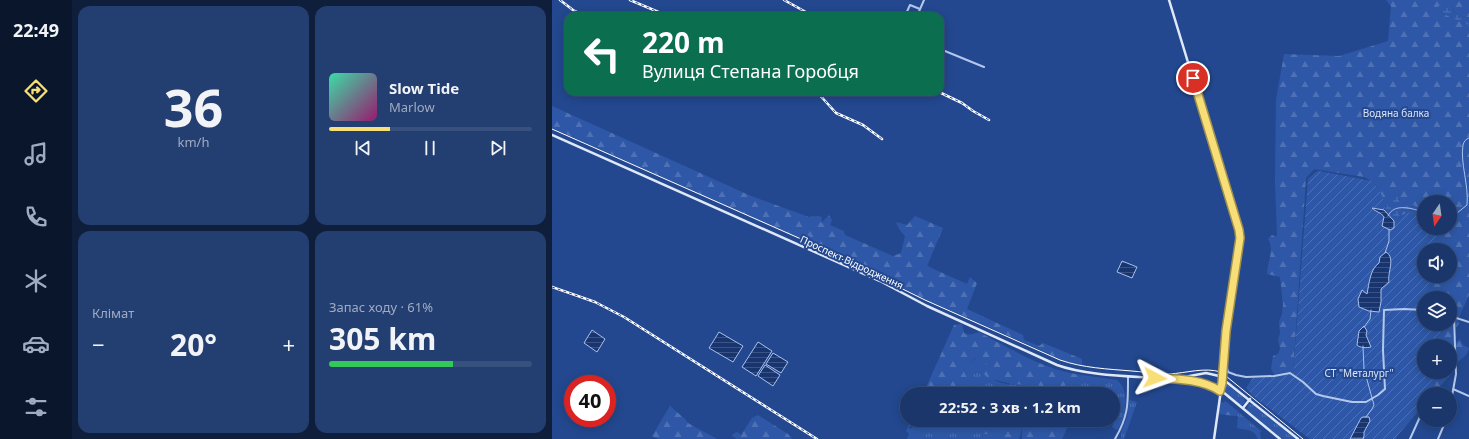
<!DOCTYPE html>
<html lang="uk">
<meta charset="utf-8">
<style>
body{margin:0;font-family:"Noto Sans",sans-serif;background:#233e71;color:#f1f3f6;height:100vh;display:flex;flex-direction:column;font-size:15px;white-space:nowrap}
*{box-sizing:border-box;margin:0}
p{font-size:13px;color:#9fabc1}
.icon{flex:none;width:22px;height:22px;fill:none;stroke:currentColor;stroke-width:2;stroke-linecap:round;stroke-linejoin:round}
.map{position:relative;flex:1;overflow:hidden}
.sheet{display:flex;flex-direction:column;gap:6px;padding:6px;background:#0e1e3b;width:480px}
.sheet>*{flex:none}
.top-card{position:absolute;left:12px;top:12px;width:380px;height:84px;border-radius:12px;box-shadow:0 2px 10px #0003,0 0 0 1px #38507e;background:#0b6e4f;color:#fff;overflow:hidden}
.needle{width:26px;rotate:193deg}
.tools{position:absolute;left:865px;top:195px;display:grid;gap:8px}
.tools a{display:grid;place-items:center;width:40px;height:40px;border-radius:50%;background:#1a366b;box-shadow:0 2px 10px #0003,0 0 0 1px #38507e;font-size:20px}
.speed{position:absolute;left:12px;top:375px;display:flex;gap:8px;font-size:20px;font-weight:700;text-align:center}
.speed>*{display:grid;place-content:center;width:52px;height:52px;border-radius:50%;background:#1a366b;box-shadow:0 2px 10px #0003,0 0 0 1px #38507e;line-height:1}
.speed .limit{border:6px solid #d22;background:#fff;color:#111}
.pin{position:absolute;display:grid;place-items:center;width:34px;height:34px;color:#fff;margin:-17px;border:2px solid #fff;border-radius:50%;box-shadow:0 1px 4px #0007}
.me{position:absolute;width:44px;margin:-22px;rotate:94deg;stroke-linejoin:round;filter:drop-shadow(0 0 3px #0008)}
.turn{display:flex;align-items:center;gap:14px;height:84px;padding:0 12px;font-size:18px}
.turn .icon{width:52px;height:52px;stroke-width:2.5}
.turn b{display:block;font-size:28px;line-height:34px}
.big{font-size:30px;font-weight:700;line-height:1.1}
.sheet .tile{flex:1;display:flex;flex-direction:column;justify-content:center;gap:6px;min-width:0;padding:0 14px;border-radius:12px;background:#233e71}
.sheet .dial{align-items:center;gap:0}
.dial b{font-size:52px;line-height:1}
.song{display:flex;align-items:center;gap:12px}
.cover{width:48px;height:48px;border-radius:6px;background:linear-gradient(135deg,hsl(160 70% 55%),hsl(320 70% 35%))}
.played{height:4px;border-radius:2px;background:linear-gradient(90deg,#f7de77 30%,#38507e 30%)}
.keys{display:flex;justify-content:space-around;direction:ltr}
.heat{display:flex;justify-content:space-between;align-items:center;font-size:22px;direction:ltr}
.charge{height:6px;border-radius:3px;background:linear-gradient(90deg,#34c759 61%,#38507e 0)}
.sheet .tiles{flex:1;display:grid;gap:6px;grid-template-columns:repeat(2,1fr)}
.trip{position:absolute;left:348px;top:387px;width:220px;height:40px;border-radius:20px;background:#1a366b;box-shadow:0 2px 10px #0003,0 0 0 1px #38507e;font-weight:700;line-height:40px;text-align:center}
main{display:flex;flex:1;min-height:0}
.tab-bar{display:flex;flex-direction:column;width:72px;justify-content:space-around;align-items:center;background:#0a162b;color:#9fabc1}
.tab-bar .icon{width:28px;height:28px}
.tab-bar .on{color:#f7de77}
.tab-bar b{font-size:18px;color:#f1f3f6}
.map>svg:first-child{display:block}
.grass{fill:url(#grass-tufts)}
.forest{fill:url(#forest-firs)}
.wetland{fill:url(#wetland-marsh)}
.garden{fill:url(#garden-furrows)}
.water{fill:url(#water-rules);stroke:#a8c1ed}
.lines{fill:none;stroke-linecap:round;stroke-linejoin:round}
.stream{stroke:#a8c1ed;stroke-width:1}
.street{stroke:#b4c8ec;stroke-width:2}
.secondary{stroke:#dfe8f9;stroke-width:2.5}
.tram{stroke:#fff;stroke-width:1}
.rail-casing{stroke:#fff;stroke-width:2.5}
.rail{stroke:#23488f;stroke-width:1;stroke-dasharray:3;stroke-linecap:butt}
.route-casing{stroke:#a1904d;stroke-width:10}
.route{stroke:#f7de77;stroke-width:7}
.labels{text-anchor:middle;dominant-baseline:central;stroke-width:4;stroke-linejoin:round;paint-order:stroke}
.park-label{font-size:10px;fill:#d9e4f9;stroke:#23488f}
.street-label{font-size:10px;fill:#fff;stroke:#23488f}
</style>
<main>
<nav class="tab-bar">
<b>22:49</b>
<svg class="icon on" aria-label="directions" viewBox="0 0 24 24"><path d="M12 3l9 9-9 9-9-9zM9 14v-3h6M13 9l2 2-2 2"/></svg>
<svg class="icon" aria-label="music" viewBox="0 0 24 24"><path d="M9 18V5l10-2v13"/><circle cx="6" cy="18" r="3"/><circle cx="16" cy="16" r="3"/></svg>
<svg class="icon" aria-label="phone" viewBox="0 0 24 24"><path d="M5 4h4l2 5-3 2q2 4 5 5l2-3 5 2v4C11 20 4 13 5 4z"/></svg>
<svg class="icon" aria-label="climate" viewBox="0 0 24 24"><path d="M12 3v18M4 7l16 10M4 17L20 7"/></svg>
<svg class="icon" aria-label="car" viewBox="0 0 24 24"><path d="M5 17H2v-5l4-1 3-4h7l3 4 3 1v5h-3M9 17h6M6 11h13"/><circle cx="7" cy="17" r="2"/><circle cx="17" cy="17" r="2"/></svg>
<svg class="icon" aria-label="filters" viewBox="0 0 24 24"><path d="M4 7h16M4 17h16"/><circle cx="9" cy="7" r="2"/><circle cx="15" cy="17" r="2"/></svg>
</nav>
<section class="sheet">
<div class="tiles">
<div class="tile dial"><b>36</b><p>km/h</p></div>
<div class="tile">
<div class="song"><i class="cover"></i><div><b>Slow Tide</b><p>Marlow</p></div></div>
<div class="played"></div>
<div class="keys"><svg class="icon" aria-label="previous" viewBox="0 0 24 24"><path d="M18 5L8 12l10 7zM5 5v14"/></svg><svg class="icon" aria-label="pause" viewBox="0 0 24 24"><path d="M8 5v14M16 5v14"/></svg><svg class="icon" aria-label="next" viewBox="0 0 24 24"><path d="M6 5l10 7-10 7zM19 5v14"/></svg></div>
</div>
<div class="tile"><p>Клімат</p>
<div class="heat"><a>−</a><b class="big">20°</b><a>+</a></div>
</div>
<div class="tile"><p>Запас ходу · 61%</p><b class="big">305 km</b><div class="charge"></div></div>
</div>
</section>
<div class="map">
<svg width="917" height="439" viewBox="0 0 917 439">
<defs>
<pattern id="grass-tufts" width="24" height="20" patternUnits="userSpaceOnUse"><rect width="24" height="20" fill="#2e58a7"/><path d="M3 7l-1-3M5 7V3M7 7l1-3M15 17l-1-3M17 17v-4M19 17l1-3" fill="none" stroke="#4d71b4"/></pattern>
<pattern id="forest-firs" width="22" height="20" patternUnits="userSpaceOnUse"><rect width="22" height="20" fill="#2e58a7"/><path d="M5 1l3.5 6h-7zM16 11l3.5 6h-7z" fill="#4d71b4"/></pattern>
<pattern id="wetland-marsh" width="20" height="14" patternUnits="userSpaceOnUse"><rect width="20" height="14" fill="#2e58a7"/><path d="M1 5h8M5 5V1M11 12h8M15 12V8" fill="none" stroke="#4d71b4"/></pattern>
<pattern id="garden-furrows" width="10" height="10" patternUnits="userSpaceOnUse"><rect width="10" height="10" fill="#2e58a7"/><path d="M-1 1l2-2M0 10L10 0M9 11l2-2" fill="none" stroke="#4d71b4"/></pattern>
<pattern id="water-rules" width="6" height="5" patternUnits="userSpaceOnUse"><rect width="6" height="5" fill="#19356f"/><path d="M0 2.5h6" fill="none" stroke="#3c5385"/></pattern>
</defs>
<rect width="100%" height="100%" fill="#23488f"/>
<path class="grass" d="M425,358l11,2 1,3 -5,4c2,4 5,8 8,11 5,5 20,8 27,6l4,2 3,8h-15l-1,-4 -14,-3 4,7h-32l1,-6 -5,-16 6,-10z
M529,375l36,5c2,2 5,5 6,8 5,12 2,32 -6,42l-5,-3 9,-23 -8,-2v-8h-42l3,-5 -2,-4 8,-6z
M673,383l19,15 1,3 -2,4h-3l-18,-15 1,-5z
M577,400l8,2 -13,37h-7l4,-1v-6l6,-15z
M696,404l5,1 42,34h-13l-35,-29z
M683,409l27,23h-2l1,7h-3c-4,-10 -11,-9 -21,-11l1,-12h-3z
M359,420h1l-3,9 14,-6 3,-3h120l-3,7 -8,-4 -13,2 -8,-5 -33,5 -7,3v4l5,2h10v5h-82l2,-5 -3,-3z"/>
<path class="forest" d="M834,0h83v18l-14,-4 -2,-7 -19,2 35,17v269l-11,25 1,4 -6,7 1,13 6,-5 3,6 6,3c-2,9 -9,12 -16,17v7l-20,22 -9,-22h26v-26h-20v-22h20v-26h-21l3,-22h18v-26h-14l2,-15 -6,-7h18v-26h-26v17c-8,-7 -14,-8 -24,-3l-2,-3c7,-6 17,-1 24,-1l-22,-8v-5l-11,1 -2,7 -3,3c-2,-16 -5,-26 -20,-33l-50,-8 -8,9 -13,195 -6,-1 -13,2 -3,-5 2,-13 5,-2 2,-5 -2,-9 2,-7 -1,-11 3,-8 1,-10 -3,-27 -13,-3c0,-12 8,-24 1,-35l4,-4 4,2 1,-2 -2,-53 1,-82 8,-46 55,2 49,-15 3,-35z
M0,106l199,90 58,21 9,-1 4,1 -1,6 8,-8 3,5 -2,5 14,6 1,4 48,21 8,-3 4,-17 -6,-7 -3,-7 11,3 8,-9 28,12 -16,38 40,18 3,-7 7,6 -10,26 56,26 1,5 15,6 4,-3 39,16v6l-18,-4 -28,-13 -107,-47 -112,-55 -265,-118z
M410,324l2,9c6,3 8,1 15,-1 32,17 65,38 102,43l-1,4 -8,6 2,4 -3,5h-45l-3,-8 -4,-2 -4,1 -27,-7 -6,-6 2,-5 5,-4 -1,-2 -6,3 -3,-2 -3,-4 -6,4 -6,10 4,8v14h-45l31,-69z
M673,401l10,8v7l-16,-2v-8l1,-4 3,1z
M118,406l15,13 3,4 29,16h-59l-6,-3z
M206,415l30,19 4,5h-55l-5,-3 1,-2 4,-2 4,3 11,-17z
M462,420l8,5 13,-2 8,4 3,-7h25l-9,19h-40v-11l-3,11h-30v-5h-10l-5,-2v-4l7,-3z"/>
<path class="wetland" d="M899,3l4,11 14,4v8l-35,-17 7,-4z
M837,195h5l5,2 1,7 7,2 5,-2 8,5 3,4c-8,-2 -18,-6 -25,0l2,3 -3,5h-3l-10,-11 3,-3z"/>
<path class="garden" d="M767,171l53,10c7,9 14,17 12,29l10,11h3c7,-11 19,-11 27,-2v9h8l6,7 -2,15h-12v26h8l-3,22h-5v26h20l-3,22h-17v26h14l-5,22h-9v11l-27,31 -1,3h-86l-57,-43 -7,-8 7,-10 19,-1 12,-3h9l15,-195 8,-7z"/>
<path class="water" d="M820,208l12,2 10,11v7l-4,2 -8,-4 2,-9c-2,-4 -8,-5 -12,-9z
M834,252c10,6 1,21 3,30l-8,7v13l-2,10 -10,-1 -10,-4 -1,-8 4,-9 5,4c2,-10 3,-25 12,-31l1,-6z
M570,261l15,6 -5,11 -15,-6z
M812,326l3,5 -1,4 5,12c-4,1 -11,1 -14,-2l2,-14z
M40,330l13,9 -8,13 -13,-9z
M167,332l24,14 -10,16 -24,-14z
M206,342l14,9 -16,25 -14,-9z
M221,353l15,9 -7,11 -15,-9z
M213,365l15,10 -7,11 -15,-10z
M811,417h6l1,4 -6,11v4l-1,3h-13l11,-21z"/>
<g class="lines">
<path class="stream" d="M836,216c6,-14 25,-7 36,-4
M898,216l7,-3 10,-8c2,-20 -7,-42 -4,-60 1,-4 3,-6 6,-7
M833,253l4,-12v-12
M812,327l6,-8 1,-9
M811,346l1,23 10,36 -2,4 -6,8"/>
<path class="street" d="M353,16l5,-11 10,4
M365,16l7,-16
M388,49l44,18
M898,316l19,6
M671,367l4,1 1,4 8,3 10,2 28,-1 16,-3 13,9 13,12 7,2 29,6h14l12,-7 7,-6 -2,-39 1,-40 20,-1 20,1
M901,389l16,7
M898,407l6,-33 -2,-56
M563,439c14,-24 13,-36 13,-63
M858,439l14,-31
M886,439l8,-19"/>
<path class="secondary" d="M617,0l70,230 1,8 -14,93 -4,52 -8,56
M0,135l328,146 47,25 130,59c27,10 70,11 100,13 22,1 46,2 66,14l57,47
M627,378l27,-5 13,3 79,63
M691,408l7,-9"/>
<path class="tram" d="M0,129l249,110 124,61 135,60c23,8 48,9 72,11 13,1 25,3 37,3 18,-1 35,-7 52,-2l82,67"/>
<defs>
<path id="rail" d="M8,0l13,10 12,6
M78,0l38,16
M232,0l29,16
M265,92l19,21 27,12 19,14
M387,92l23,11 11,8 16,9
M0,287l43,15 29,15 193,122"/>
</defs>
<use href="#rail" class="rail-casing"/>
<use href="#rail" class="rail"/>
</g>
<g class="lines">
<defs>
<path id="route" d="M603,378c22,1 47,1 65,13l2,-8 4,-52 14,-93 -1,-8 -46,-152"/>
</defs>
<use href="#route" class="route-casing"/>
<use href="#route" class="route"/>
</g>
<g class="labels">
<g class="park-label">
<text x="844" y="113">Водяна балка</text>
<text x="807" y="373">СТ "Металург"</text>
</g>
<g class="street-label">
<text transform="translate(300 262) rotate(25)">Проспект Відродження</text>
</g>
</g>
</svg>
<div class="tools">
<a><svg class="needle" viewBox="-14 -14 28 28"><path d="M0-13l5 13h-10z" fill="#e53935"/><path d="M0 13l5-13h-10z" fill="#9fabc1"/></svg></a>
<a><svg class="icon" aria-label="sound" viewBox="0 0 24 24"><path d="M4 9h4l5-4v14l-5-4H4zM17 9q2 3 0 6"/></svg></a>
<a><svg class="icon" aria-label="layers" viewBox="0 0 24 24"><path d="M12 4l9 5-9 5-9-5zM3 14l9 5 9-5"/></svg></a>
<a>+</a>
<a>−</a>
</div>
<div class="speed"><div class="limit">40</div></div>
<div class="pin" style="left:641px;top:78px;background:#d93025"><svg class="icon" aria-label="arrive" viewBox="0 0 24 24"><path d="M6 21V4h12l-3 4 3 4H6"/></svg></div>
<svg class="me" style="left:603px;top:378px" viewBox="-20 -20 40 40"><path d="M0-17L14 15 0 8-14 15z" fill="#f7de77" stroke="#fff" stroke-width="4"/></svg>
<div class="trip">22:52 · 3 хв · 1.2 km</div>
<div class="top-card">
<div class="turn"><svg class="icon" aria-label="left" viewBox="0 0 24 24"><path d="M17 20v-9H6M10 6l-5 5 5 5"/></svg><div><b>220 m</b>Вулиця Степана Горобця</div></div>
</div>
</div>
</main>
